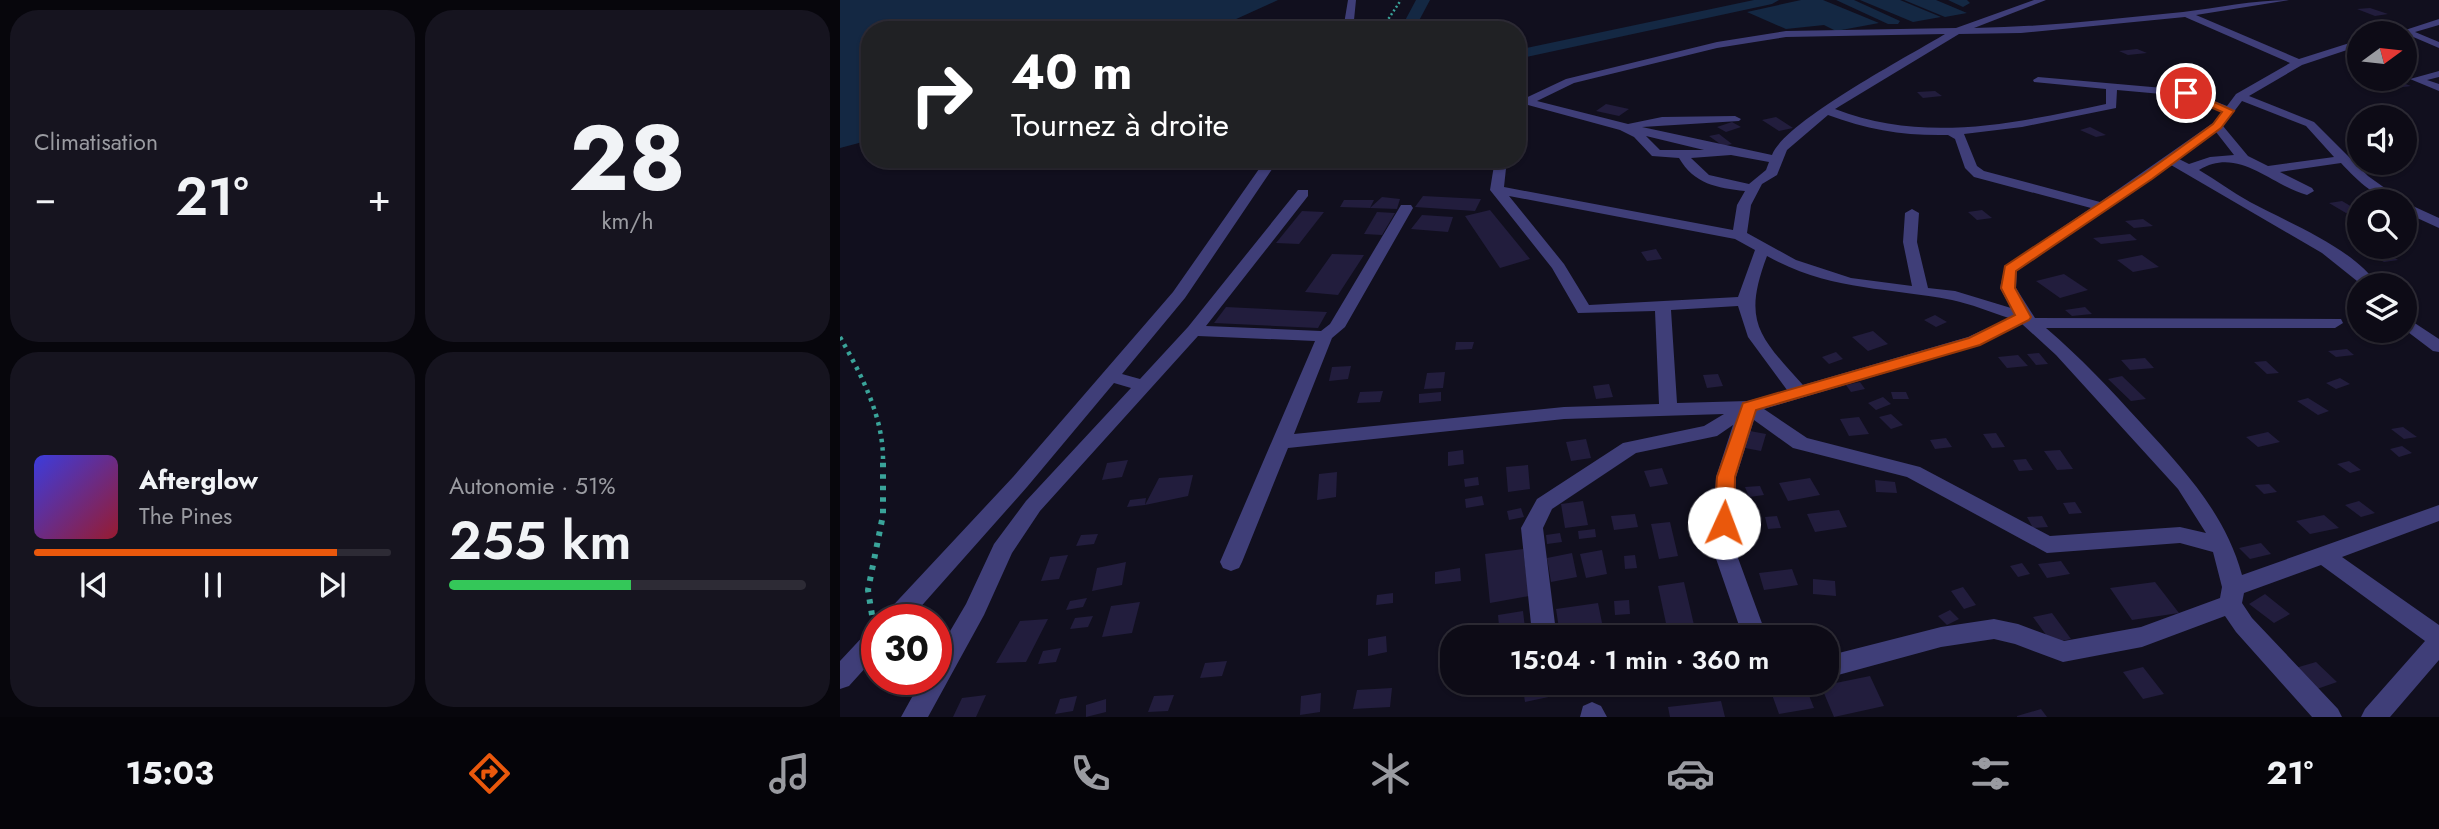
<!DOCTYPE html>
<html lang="fr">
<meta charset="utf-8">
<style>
body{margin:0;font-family:Jost,sans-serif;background:#16141f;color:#f1f3f6;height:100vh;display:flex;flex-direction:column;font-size:26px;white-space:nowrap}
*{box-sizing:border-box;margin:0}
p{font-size:23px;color:#9a9ba1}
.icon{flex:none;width:38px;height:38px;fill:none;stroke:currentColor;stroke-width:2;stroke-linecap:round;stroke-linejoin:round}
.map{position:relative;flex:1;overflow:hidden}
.side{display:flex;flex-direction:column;gap:10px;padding:10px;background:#07060c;width:840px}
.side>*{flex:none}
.hud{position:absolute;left:21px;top:21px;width:665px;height:147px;border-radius:28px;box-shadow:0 2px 5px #0004,0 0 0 2px #2d2b35;background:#202124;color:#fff;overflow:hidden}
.needle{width:46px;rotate:75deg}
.fabs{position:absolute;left:1507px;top:21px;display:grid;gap:14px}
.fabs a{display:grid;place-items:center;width:70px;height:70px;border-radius:50%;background:#0d0b16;box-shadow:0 2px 5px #0004,0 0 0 2px #2d2b35;font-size:35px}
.speed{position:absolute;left:21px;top:604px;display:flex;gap:14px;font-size:35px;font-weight:700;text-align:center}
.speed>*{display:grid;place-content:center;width:91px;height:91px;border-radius:50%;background:#0d0b16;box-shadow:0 2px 5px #0004,0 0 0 2px #2d2b35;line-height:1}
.speed .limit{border:10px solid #d22;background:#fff;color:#111}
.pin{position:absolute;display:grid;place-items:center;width:60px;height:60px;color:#fff;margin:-30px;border:4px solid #fff;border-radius:50%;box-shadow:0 2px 7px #0007}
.me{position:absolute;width:77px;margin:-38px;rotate:2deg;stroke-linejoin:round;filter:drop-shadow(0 0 5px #0008)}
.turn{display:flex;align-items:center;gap:24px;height:147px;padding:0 35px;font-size:32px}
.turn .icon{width:91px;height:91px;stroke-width:2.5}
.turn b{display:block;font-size:49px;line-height:60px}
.big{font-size:52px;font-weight:600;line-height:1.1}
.side .tile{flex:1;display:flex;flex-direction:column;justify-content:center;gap:10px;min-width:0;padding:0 24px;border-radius:28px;background:#16141f}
.side .dial{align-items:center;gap:0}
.dial b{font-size:91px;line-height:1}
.song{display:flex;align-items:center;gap:21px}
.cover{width:84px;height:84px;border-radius:10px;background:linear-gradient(135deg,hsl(240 70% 55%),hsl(350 70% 35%))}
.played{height:7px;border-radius:4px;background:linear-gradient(90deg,#ea580c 85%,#2d2b35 85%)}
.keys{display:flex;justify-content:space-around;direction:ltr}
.heat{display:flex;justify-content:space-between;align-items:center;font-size:38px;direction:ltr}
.charge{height:10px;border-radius:5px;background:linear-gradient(90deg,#34c759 51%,#2d2b35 0)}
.side .tiles{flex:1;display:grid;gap:10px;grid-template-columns:repeat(2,1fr)}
.trip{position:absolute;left:600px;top:625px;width:399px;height:70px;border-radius:28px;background:#0d0b16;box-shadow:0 2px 5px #0004,0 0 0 2px #2d2b35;font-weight:600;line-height:70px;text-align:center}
.tabs{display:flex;height:112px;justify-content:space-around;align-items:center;background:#050409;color:#9a9ba1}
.tabs .icon{width:49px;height:49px}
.tabs .current{color:#ea580c}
.tabs b{font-size:32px;color:#f1f3f6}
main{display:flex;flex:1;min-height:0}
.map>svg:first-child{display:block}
.water{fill:#142843}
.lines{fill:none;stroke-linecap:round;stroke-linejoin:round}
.canal{fill:#142843;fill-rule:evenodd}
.building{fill:#221d3d}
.path-far2{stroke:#3aa49a;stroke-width:2.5;stroke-dasharray:2 2.5;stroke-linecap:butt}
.path-far1{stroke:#3aa49a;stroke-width:4.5;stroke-dasharray:3.5 5;stroke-linecap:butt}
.path{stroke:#3aa49a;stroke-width:6;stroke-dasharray:4.5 7;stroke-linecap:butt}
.minor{fill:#3f3e78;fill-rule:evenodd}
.route{fill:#ea580c;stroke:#983908;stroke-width:2}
</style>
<main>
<section class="side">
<div class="tiles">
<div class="tile"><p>Climatisation</p>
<div class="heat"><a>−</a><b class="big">21°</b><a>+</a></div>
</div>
<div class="tile dial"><b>28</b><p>km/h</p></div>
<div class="tile">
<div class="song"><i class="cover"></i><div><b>Afterglow</b><p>The Pines</p></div></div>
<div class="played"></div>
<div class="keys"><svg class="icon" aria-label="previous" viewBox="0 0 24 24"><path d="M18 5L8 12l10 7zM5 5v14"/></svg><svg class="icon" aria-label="pause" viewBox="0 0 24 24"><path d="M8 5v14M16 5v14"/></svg><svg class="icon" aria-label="next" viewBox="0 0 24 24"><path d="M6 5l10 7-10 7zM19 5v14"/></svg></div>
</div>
<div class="tile"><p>Autonomie · 51%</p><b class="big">255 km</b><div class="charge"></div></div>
</div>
</section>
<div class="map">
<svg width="1599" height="717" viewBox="0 0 1599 717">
<rect width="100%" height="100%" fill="#110f1e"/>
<path class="water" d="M0,0h438l-66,30h-342v110l-30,8z
M961,0h22l56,23 -43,8 -12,-6 -38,4 -39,-17z
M1020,0h40l41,17 -28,5z
M1064,0h32l31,13 -22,4z"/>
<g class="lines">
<path class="canal" d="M576,0h14l-16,30h-14z
M914,0h25l-7,4 -255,55v-9z
M996,0h18l46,21 -2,3h-10z
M1108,0h19l3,3 -7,4z"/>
</g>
<path class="building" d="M1530,8l18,6 -13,2 -18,-7z
M1297,49l10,4 -19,2 -9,-4z
M1552,79l19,7 -15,2 -22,-8z
M1095,91l7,5 -19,2 -6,-6z
M766,104l23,5 -10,7 -23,-5z
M936,117l17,11 -14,3 -17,-11z
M892,122l9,5 -15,5 -9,-5z
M1250,127l16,8 -10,2 -16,-7z
M879,134l13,10 -9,2 -14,-10z
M583,196l58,3 -6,12 -60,-4z
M542,197l18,2 -3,10 -27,-1z
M504,200h30l-4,8 -30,-1z
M1502,201l17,10 -13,2 -17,-10z
M650,210l40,49 -30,9 -35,-52z
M1142,210l10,8 -15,2 -9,-8z
M462,211l22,1 -25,32 -23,-1z
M537,212l18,1 -13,22 -18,-1z
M582,215l31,2 -5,15 -37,-3z
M1303,219l10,7 -19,2 -9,-7z
M1290,234l7,6 -36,4 -8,-6z
M816,249l6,10 -15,2 -6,-9z
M1546,253l12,7 -14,2 -11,-6z
M492,254l32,1 -26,40 -33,-3z
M1302,255l17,12 -26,5 -16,-12z
M1224,274l24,16 -28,8 -24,-17z
M386,307l101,5 -9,16 -104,-5z
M1245,307l7,7 -20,2 -7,-6z
M1095,315l12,7 -11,5 -12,-7z
M1033,331l15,13 -20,7 -16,-14z
M616,342h18l-2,7 -17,1z
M1507,349l7,6 -18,2 -8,-6z
M996,352l7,7 -14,5 -7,-7z
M1199,353l9,11 -12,1 -9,-11z
M1178,355l10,11 -21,2 -9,-11z
M1305,358l9,10 -24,2 -9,-10z
M1426,361l13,12 -12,1 -13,-12z
M511,366l-3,13 -19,2 3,-14z
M605,372l-2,16 -19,1 3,-16z
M878,374l5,12 -16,2 -4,-13z
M1282,376l24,23 -15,2 -23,-22z
M1500,378l10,6 -14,5 -10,-6z
M1020,382l5,7 -14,3 -5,-7z
M769,384l4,13 -17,2 -3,-13z
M543,391l-3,11 -23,1 3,-11z
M601,392v9l-22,2v-9z
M1051,392h15l3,7h-16z
M1043,397l8,7 -15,6 -8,-7z
M1468,398l21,13 -11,4 -21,-14z
M1051,414l12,11 -12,4 -12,-12z
M1019,417l10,17 -20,2 -9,-17z
M1563,427l14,10 -13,2 -13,-10z
M910,431l16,3 -5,17 -16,-3z
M1428,432l12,10 -22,5 -12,-10z
M1156,433l9,14 -13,1 -9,-14z
M1106,438l6,9 -17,2 -5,-9z
M746,439l5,19 -20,3 -5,-19z
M1562,446l10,7 -13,4 -9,-8z
M623,450l1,14 -16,2v-14z
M1220,450l13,19 -16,1 -13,-19z
M1186,459l7,11 -14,1 -6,-11z
M288,460l-6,17 -20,3 5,-17z
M1509,461l12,9 -11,3 -13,-9z
M688,465l2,24 -22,3 -2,-25z
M822,468l6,16 -18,3 -6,-16z
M497,472l-1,25 -19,3 2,-26z
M353,475l-5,21 -43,9 14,-27z
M638,477l1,8 -14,2 -1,-8z
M970,478l10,17 -32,6 -9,-18z
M1035,480l20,2 2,11 -21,-1z
M1429,484l8,8 -13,2 -9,-9z
M920,486l4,9 -15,2 -4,-10z
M642,496l2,9 -18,3 -1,-9z
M306,498l-1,7 -18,2 3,-7z
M743,501l5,24 -23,3 -4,-24z
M1519,501l16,12 -14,4 -16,-12z
M1235,502l7,11 -13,1 -6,-11z
M681,508l3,9 -15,3 -2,-9z
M999,510l8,17 -32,5 -8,-18z
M795,514l3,13 -24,3 -3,-14z
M1484,515l15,13 -29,6 -14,-13z
M937,516l4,12 -13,1 -3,-12z
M1202,516l6,11 -15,1 -6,-11z
M830,522l8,34 -19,3 -8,-35z
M755,529l1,8 -17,2 -1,-8z
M720,533l2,9 -15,2 -1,-9z
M258,534l-4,10 -18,2 5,-11z
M1421,543l10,11 -21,5 -11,-11z
M683,549l6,47 -39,7 -5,-49z
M762,550l5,24 -21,4 -6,-24z
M732,553l5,24 -26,5 -4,-24z
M228,555l-9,24 -18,2 9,-24z
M795,555l2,13 -12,1 -1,-13z
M1221,561l9,13 -23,4 -9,-14z
M286,562l-4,23 -30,6 5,-23z
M1182,563l8,11 -12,3 -8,-11z
M620,568l1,13 -26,3v-12z
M952,569l6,16 -34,5 -5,-17z
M973,579l22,2 1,15 -23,-2z
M844,582l10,43 -27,3 -9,-42z
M1315,582l24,31 -47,7 -22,-32z
M1123,587l13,18 -12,4 -13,-18z
M553,593v10l-17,2 1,-10z
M1425,594l25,20 -16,9 -25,-19z
M247,598l-4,9 -17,3 4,-9z
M789,600l1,14 -15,1 -1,-14z
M300,602l-8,31 -30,4 9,-31z
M758,603l5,25 -43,7 -4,-26z
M1110,610l9,9 -12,6 -9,-9z
M683,611l3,26h-26l-2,-22z
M1212,613l19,26 -19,4 -19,-26z
M253,616l-5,11 -18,2 5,-11z
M208,619l-22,43 -30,1 24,-42z
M546,636l1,16 -19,4v-17z
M221,648l-5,14 -18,2 5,-13z
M387,661l-5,15 -22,2 5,-15z
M1476,662l21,20 -23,8 -22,-21z
M1303,667l21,27 -21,5 -20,-27z
M1030,676l14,30 -50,11 -13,-31z
M682,682h48l2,10 -47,10z
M964,683l10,25 -35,6 -9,-25z
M552,688l-2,19 -37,2 4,-19z
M481,693l-1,19 -20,3 1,-19z
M146,695l-10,22h-23l9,-19z
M334,695l-6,16 -20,1 6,-16z
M237,696l-4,15 -18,3 5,-15z
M266,699v13l-20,5v-12z
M881,701l4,16h-55l-2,-10z
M1201,709l6,8h-30v-1z"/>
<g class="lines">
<path class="path-far2" d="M541,30l20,-30"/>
<path class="path-far1" d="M0,337c21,37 43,79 43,122"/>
<path class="path" d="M32,615l-4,-25 15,-75v-58"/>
<path class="minor" d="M508,0h8l-3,30h-10z
M1194,0h12l-72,28c70,-1 139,-9 209,-16 35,-4 70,-12 106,-12l-93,15 103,44 60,-19v6l-57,19 -53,31 65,26 54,54 35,25c-26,0 -45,-20 -62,-38l-61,9 32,16 2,3 -7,4c-37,-10 -68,-49 -108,-25 17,10 33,22 51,32 39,21 103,46 128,83h-16l-40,-32 -151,-88 -154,106 -1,17 19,30 306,1 2,4 -8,5h-289c34,29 65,62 95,95 43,47 84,90 101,152l197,-70v16l-97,36 97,68v35l-49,57h-29l4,-8 60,-68 -104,-76 -77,28 -2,10 10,15 86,91 4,8h-30l-76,-85 -11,-16 -83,31 -79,15 -48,-18 -21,-5 -53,8 -114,31v-22l114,-29 53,-8 24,5 46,17 77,-14 79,-29 2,-11 -9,-35 -33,-9 -133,10 -140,-76 -114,-29 -39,-28 -18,57 -2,70 33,90h-24l-31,-90 4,-70 17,-52 -16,11 -81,17 -84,56 -9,19 12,96 -4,7 -8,3 -8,-3 -4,-7 -10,-96 16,-29 86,-56 81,-17 20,-12 -160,5 -276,29 -46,114 -3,6 -8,3 -8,-3 -3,-6 95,-221 -117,-5 -158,175 -28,42 -28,62 -56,102h-27l21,-38h14v-24l30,-51 28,-60 32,-43 105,-113 -17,-5 -87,104 -118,133h-27l4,-7 127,-136 160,-185 93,-133h13l-94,139 -63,76 18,5 48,-52 110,-137h10v6l-102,130 115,5 9,-7 71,-119h10l2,3 -68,119 -13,11 -38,96 270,-27 95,-3 -4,-93 -77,2 -26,-45 -62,-78 5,-31h12l-3,28 229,43 4,-25 8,-14c-28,-3 -51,-7 -66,-33l-27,-2 -18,-19 -14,-7 -92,-25 -11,4v-7l49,-23 151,-37 69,-11 170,-3zM1345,17l105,46 -54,31 -9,12 -41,-16 -148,-13 -5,3 1,2 72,7v15c-91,19 -181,40 -271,5l124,-75 62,-1zM1105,34c-36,22 -160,87 -173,121l-130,-28 97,-6 2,-2 -6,-3 -73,1 -34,7 -91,-23 37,-18 143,-35 69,-11zM1277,90l67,6 38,16 -9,11 -113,79 -116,-31 -7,-5 -13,-32 58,-7 94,-19zM1402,101l64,25 28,31 -66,9 -20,-10 -25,-30zM988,115c40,15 77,21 120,20l7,4 10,29 9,9 117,31 -86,58 -5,22 11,20 -56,-17 -27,-3 -11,-46 2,-29 -7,-4 -7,4 -2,29 9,44 -61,-8 -55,-18 -49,-27 4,-28 11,-21 15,-9 10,-25zM1376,132l18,23 -24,2 -21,7 -10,-5zM806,136l58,14h-44zM891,155l38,7 -3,8 -17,14 -40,-9 -18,-17zM669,196l226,43 20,11 -17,47 -149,8 -25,-41zM927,256c63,35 118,31 185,44 19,4 38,12 57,18l-41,19 -165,48c-44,-49 -61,-63 -36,-129zM898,306l10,31 39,53 -39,11 -71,2 -6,-93zM1182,324l34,31 122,134 28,44 -26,-6 -130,9 -130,-69 -113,-29 -43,-29 216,-64z
M1599,19v6l-24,7 24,10v6l-35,-15h-8z
M1599,71v6l-12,3 12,4v7l-29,-12z
M1564,202l35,16v10l-35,-16z
M1564,316l35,23v13l-6,-1 -29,-22z
M37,628v27l-28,31 -9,3v-28l28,-30z
M752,702l9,4 6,11h-27l3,-11z"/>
</g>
<path class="route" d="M1343,91h7l44,20 -13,17 -69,51 -136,92 -1,17 16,29 -2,3 -49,25 -224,65 -21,67 -1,46 -3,6 -7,2 -7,-2 -3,-6 3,-46 26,-74 226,-65 46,-23 -14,-27 4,-22 139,-92 69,-50 9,-12 -39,-17z"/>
</svg>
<div class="fabs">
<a><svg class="needle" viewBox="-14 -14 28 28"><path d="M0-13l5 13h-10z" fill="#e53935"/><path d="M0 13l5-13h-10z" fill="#9a9ba1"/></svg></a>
<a><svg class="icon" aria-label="sound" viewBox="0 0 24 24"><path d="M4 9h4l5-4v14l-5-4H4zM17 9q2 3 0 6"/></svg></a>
<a><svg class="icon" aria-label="search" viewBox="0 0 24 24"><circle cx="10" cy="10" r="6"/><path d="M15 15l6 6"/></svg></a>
<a><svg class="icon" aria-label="layers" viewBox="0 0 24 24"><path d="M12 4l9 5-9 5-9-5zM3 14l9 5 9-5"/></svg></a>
</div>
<div class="speed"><div class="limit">30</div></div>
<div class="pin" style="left:1346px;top:93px;background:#d93025"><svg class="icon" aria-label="arrive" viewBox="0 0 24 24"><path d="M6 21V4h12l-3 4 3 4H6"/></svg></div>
<svg class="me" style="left:884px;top:523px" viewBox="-20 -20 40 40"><circle r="19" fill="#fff"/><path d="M0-13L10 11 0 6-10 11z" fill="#ea580c"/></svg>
<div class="trip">15:04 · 1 min · 360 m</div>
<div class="hud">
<div class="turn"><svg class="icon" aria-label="right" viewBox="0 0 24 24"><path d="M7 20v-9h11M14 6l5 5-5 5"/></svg><div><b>40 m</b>Tournez à droite</div></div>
</div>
</div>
</main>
<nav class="tabs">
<b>15:03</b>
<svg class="icon current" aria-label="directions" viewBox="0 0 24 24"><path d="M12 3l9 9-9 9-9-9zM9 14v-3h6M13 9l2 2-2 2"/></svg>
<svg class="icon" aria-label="music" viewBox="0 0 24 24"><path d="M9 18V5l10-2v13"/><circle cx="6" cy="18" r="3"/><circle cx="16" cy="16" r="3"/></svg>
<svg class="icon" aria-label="phone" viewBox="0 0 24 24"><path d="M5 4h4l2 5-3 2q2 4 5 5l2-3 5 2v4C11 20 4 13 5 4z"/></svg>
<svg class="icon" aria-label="climate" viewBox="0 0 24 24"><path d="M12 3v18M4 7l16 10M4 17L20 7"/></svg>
<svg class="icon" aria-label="car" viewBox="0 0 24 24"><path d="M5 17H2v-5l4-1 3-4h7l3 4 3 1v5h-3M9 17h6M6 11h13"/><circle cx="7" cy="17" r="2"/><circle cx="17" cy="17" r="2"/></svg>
<svg class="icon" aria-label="filters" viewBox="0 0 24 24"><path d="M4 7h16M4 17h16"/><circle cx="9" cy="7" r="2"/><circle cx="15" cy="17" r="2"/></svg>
<b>21°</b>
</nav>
